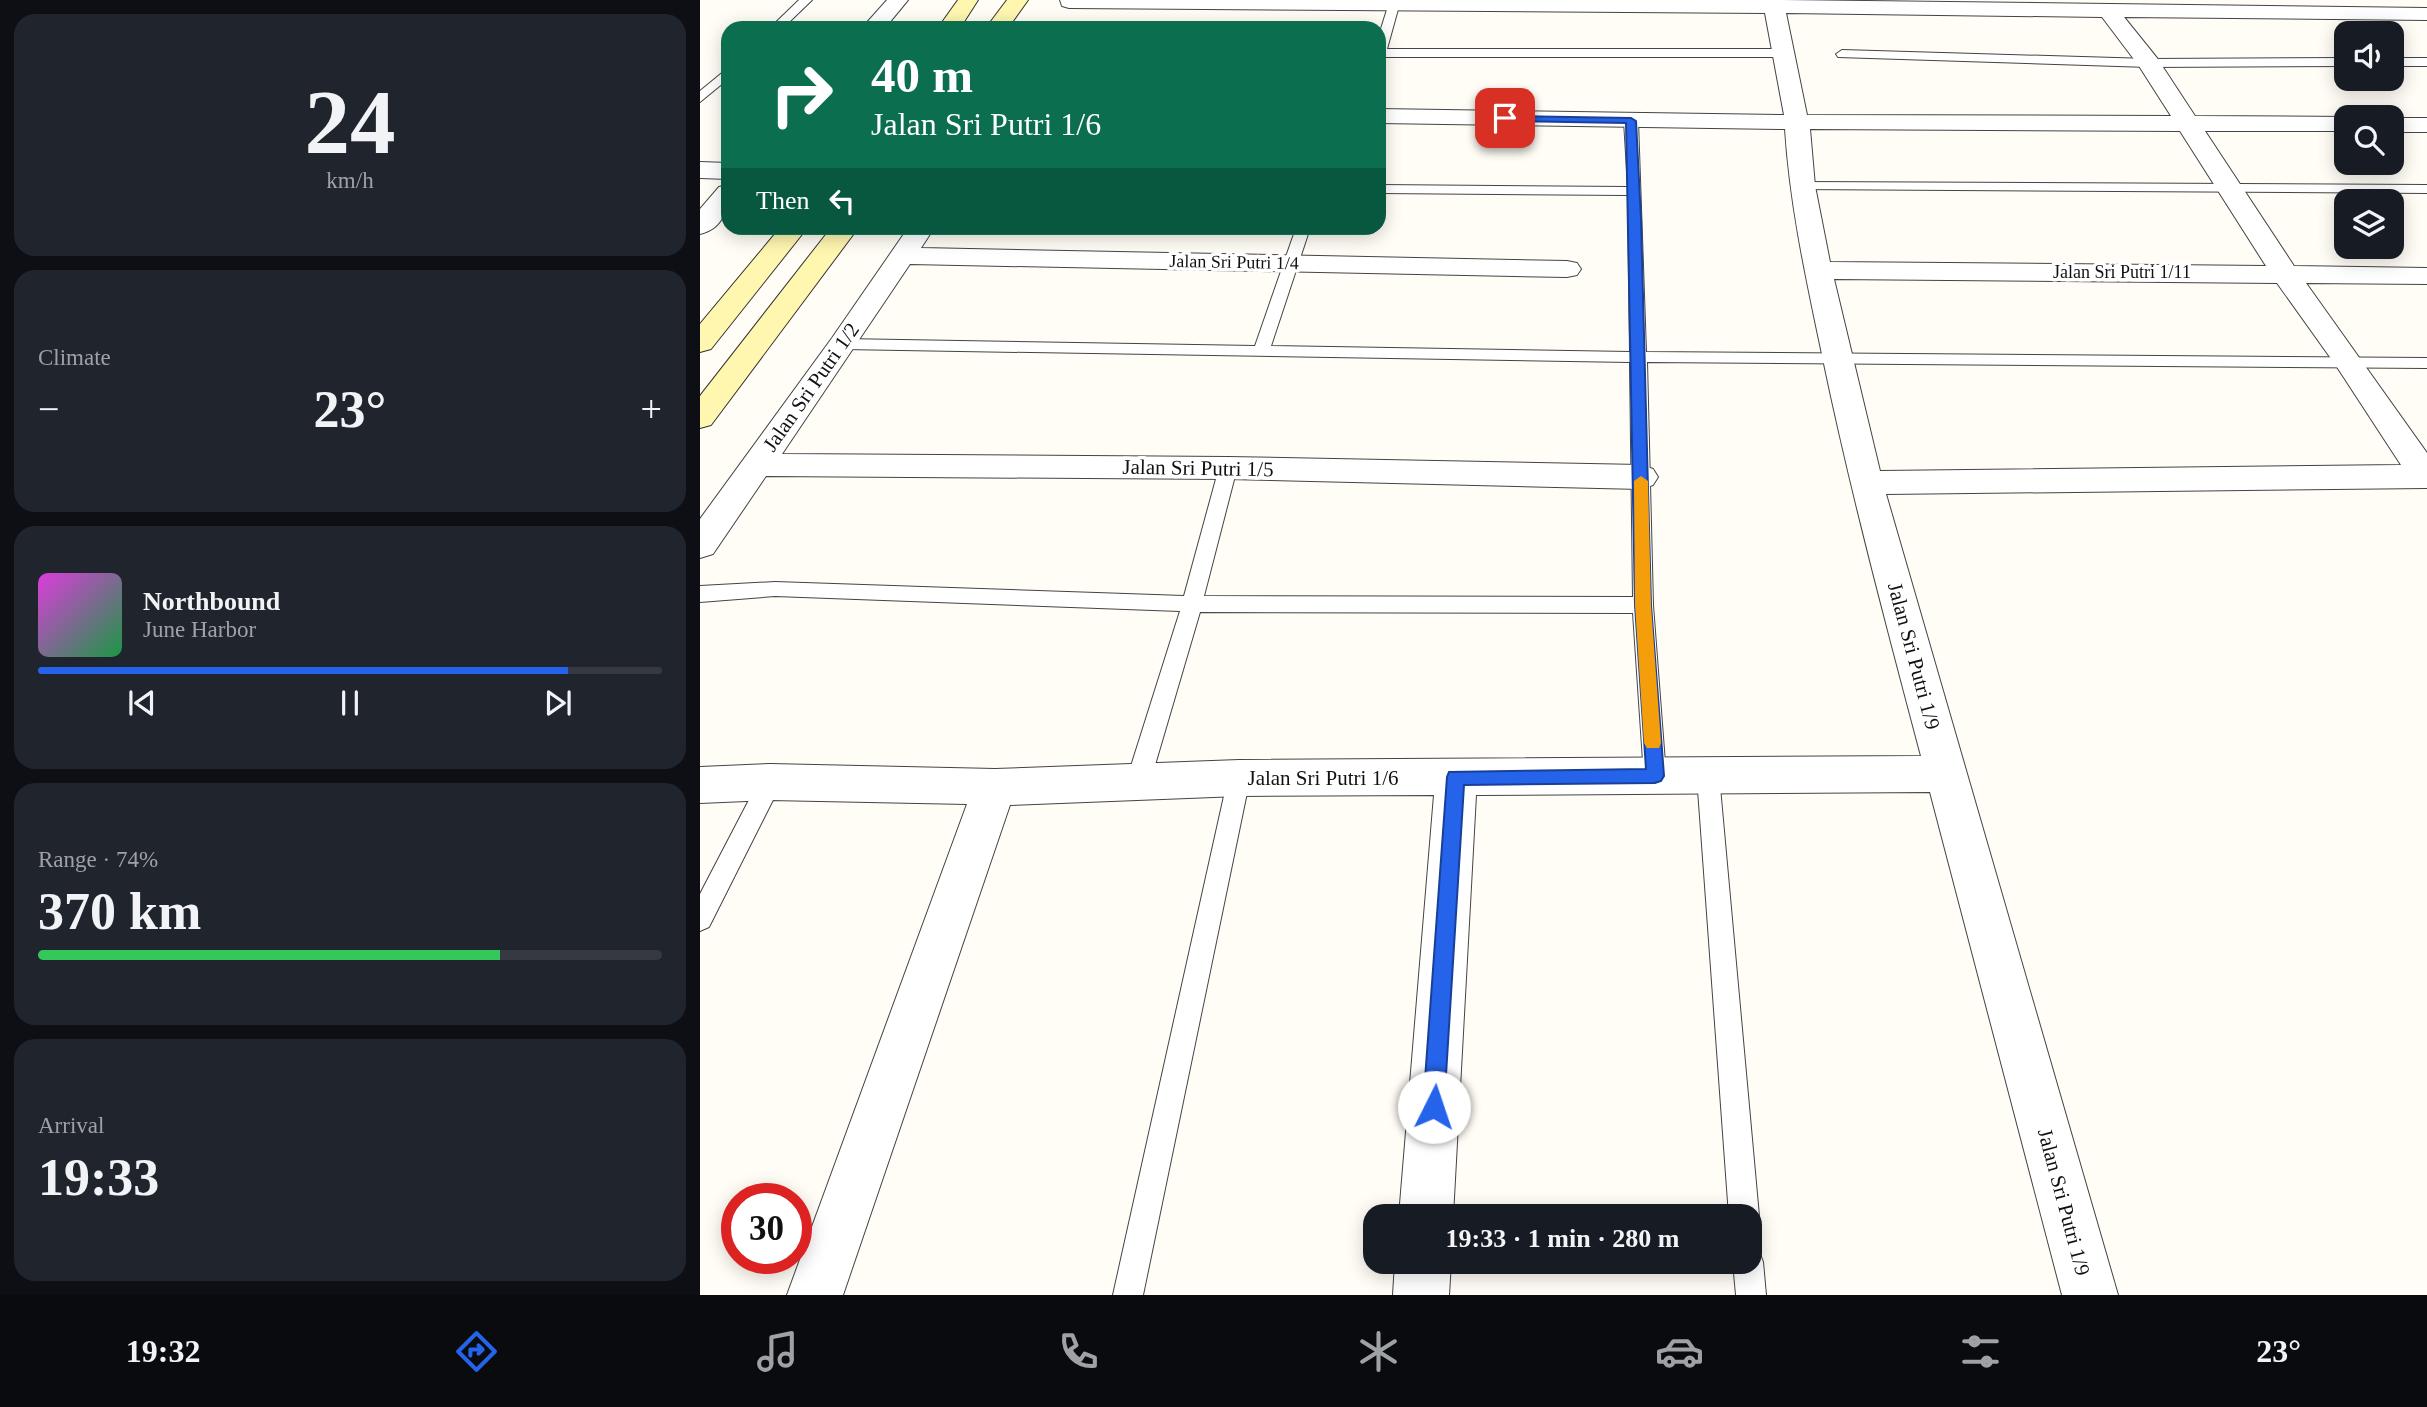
<!DOCTYPE html>
<meta charset="utf-8">
<style>
body{margin:0;font-family:"Times New Roman",serif;background:#20242c;color:#f1f3f6;height:100vh;display:flex;flex-direction:column;font-size:26px;white-space:nowrap}
*{box-sizing:border-box;margin:0}
p{font-size:23px;color:#9ea1a6}
.icon{flex:none;width:38px;height:38px;fill:none;stroke:currentColor;stroke-width:2;stroke-linecap:round;stroke-linejoin:round}
.map{position:relative;flex:1;overflow:hidden}
.drawer{display:flex;flex-direction:column;gap:14px;padding:14px;background:#0d0f14;width:700px}
.drawer>*{flex:none}
.hud{position:absolute;left:21px;top:21px;width:665px;height:214px;border-radius:21px;box-shadow:0 4px 18px #0003;background:#0b6e4f;color:#fff;overflow:hidden}
.controls{position:absolute;left:1634px;top:21px;display:grid;gap:14px}
.controls a{display:grid;place-items:center;width:70px;height:70px;border-radius:14px;background:#171b24;box-shadow:0 4px 18px #0003;font-size:35px}
.speed{position:absolute;left:21px;top:1183px;display:flex;gap:14px;font-size:35px;font-weight:700;text-align:center}
.speed>*{display:grid;place-content:center;width:91px;height:91px;border-radius:50%;background:#171b24;box-shadow:0 4px 18px #0003;line-height:1}
.speed .limit{border:10px solid #d22;background:#fff;color:#111}
.pin{position:absolute;display:grid;place-items:center;width:60px;height:60px;color:#fff;margin:-30px;border-radius:14px;box-shadow:0 4px 10px #0006}
.me{position:absolute;width:77px;margin:-38px;rotate:4deg;stroke-linejoin:round;filter:drop-shadow(0 0 5px #0008)}
.turn{display:flex;align-items:center;gap:24px;height:147px;padding:0 35px;font-size:32px}
.turn .icon{width:91px;height:91px;stroke-width:2.5}
.turn b{display:block;font-size:49px;line-height:60px}
.then{display:flex;align-items:center;height:66px;padding:0 35px;background:#0003;gap:14px;font-size:26px}
.big{font-size:52px;font-weight:600;line-height:1.1}
.drawer .tile{flex:1;display:flex;flex-direction:column;justify-content:center;gap:10px;min-width:0;padding:0 24px;border-radius:21px;background:#20242c}
.drawer .dial{align-items:center;gap:0}
.dial b{font-size:91px;line-height:1}
.song{display:flex;align-items:center;gap:21px}
.cover{width:84px;height:84px;border-radius:10px;background:linear-gradient(135deg,hsl(300 70% 55%),hsl(140 70% 35%))}
.played{height:7px;border-radius:4px;background:linear-gradient(90deg,#2563eb 85%,#363941 85%)}
.keys{display:flex;justify-content:space-around;direction:ltr}
.heat{display:flex;justify-content:space-between;align-items:center;font-size:38px;direction:ltr}
.charge{height:10px;border-radius:5px;background:linear-gradient(90deg,#34c759 74%,#363941 0)}
.trip{position:absolute;left:663px;top:1204px;width:399px;height:70px;border-radius:21px;background:#171b24;box-shadow:0 4px 18px #0003;font-weight:600;line-height:70px;text-align:center}
.dock{display:flex;height:112px;justify-content:space-around;align-items:center;background:#090b0e;color:#9ea1a6}
.dock .icon{width:49px;height:49px}
.dock .active{color:#2563eb}
.dock b{font-size:32px;color:#f1f3f6}
main{display:flex;flex:1;min-height:0}
.map>svg:first-child{display:block}
.lines{fill:none;stroke-linecap:round;stroke-linejoin:round}
.service-casing{stroke:#444;stroke-width:2}
.minor-casing{stroke:#444;stroke-width:2}
.secondary-casing{stroke:#333;stroke-width:2}
.service{fill:#fff;fill-rule:evenodd}
.minor{fill:#fff;fill-rule:evenodd}
.secondary{fill:#fff6b0;fill-rule:evenodd}
.route{fill:#2563eb;stroke:#184099;stroke-width:2}
.slow{fill:#f59e0b}
.labels{text-anchor:middle;dominant-baseline:central;stroke-width:7;stroke-linejoin:round;paint-order:stroke}
.far-street-label{font-size:18px;fill:#111;stroke:#fff}
.street-label{font-size:21px;fill:#111;stroke:#fff}
</style>
<main>
<section class="drawer">
<div class="tile dial"><b>24</b><p>km/h</p></div>
<div class="tile"><p>Climate</p>
<div class="heat"><a>−</a><b class="big">23°</b><a>+</a></div>
</div>
<div class="tile">
<div class="song"><i class="cover"></i><div><b>Northbound</b><p>June Harbor</p></div></div>
<div class="played"></div>
<div class="keys"><svg class="icon" aria-label="previous" viewBox="0 0 24 24"><path d="M18 5L8 12l10 7zM5 5v14"/></svg><svg class="icon" aria-label="pause" viewBox="0 0 24 24"><path d="M8 5v14M16 5v14"/></svg><svg class="icon" aria-label="next" viewBox="0 0 24 24"><path d="M6 5l10 7-10 7zM19 5v14"/></svg></div>
</div>
<div class="tile"><p>Range · 74%</p><b class="big">370 km</b><div class="charge"></div></div>
<div class="tile"><p>Arrival</p><b class="big">19:33</b></div>
</section>
<div class="map">
<svg width="1727" height="1295" viewBox="0 0 1727 1295">
<rect width="100%" height="100%" fill="#fffdf5"/>
<g class="lines">
<defs>
<path id="service" d="M99,0h13l-29,28h-13z
M690,0l10,2 -13,47h397l6,4 -6,4h-399l-6,4v-26z
M1142,50l307,9 198,-1v8l-198,1 -311,-10 -2,-3z
M1692,58h35v8h-35z
M28,68v11l-28,23v-11z
M931,117l7,4 8,231 781,6v10l-780,-6 6,243 13,171 -3,7 -8,3 -8,-3 -3,-7 -11,-163 -433,-1 -50,170 -4,7 -8,3 -8,-3 -4,-7 54,-171 -405,-15 -75,6v-16l75,-4 409,14 35,-128 3,-4h12l3,4 -33,128 429,1 -3,-235 -787,-13 -8,-5 8,-5 412,7 41,-118h14l-39,118 359,6 -2,-157 -249,-2v-8l249,2 -4,-66z
M1102,182l625,3v8l-630,-4 -2,-3z
M1008,766l8,3 3,7 40,440 -5,10 -4,2v-12h-21l-32,-440 3,-7z
M539,768l8,3 3,7 -107,517h-30l115,-517 3,-7z
M70,772l8,3 4,7 -73,145 -9,4v-37l62,-119z
M1050,1248l9,3 4,11 3,33h-30l-3,-33h17z"/>
<path id="minor" d="M187,0h21l-23,28h-23z
M360,0h723l644,8v12l-303,-3 33,41 38,58 154,1h-2v14h-142l89,135 133,2v16l-121,-1 121,170v35l-541,6 232,801h-56l-132,-503 -454,3 -23,421h-54l35,-421 -195,1 -229,9 -167,490h-56l180,-491 -197,-4 -70,3v-36l70,-3 225,5 244,-9 682,-4c-35,-132 -70,-263 -98,-397 -16,-76 -33,-152 -38,-230l-406,-6v-14l405,6 -19,-102 -696,-5 -7,-2zM1086,13l316,4 37,49 32,50 -364,-1zM1110,129l370,2 86,135 -436,-4 -15,-76zM1134,279l443,4 60,84 64,98 -521,6z
M1692,118h35v14h-35z
M0,162l28,1v16l-28,-1z
M28,185c0,22 -3,43 -28,49v-25l19,-22z
M208,228h26l-13,20 646,13 10,2 4,6 -4,6 -10,2 -657,-13 -128,190 446,3 413,8 12,4 5,8 -5,8 -12,4 -413,-10 -462,-3 -53,78 -13,4v-39l132,-181z
M695,1262h56l-2,33h-56z"/>
<path id="secondary" d="M258,0h20l-18,28h-22z
M307,0h21l-20,28h-22z
M80,228h27l-96,121 -11,3v-28z
M131,228h27l-147,197 -11,3v-32z"/>
</defs>
<use href="#service" class="service-casing"/>
<use href="#minor" class="minor-casing"/>
<use href="#secondary" class="secondary-casing"/>
<use href="#service" class="service"/>
<use href="#minor" class="minor"/>
<use href="#secondary" class="secondary"/>
</g>
<path class="route" d="M802,116l129,2 5,3 5,98 10,386 13,171 -3,5 -6,2 -191,2 -20,322 -3,7 -7,3 -8,-3 -3,-7 24,-330 2,-5 197,-3 -11,-164 -9,-482 -121,-2h-3z"/>
<path class="slow" d="M941,476l7,5 3,124 10,138 -2,5h-12l-3,-5 -9,-138 -1,-124z"/>
<g class="labels">
<g class="far-street-label">
<text transform="translate(534 262) rotate(1)">Jalan Sri Putri 1/4</text>
<text x="1422" y="272">Jalan Sri Putri 1/11</text>
</g>
<g class="street-label">
<text transform="translate(111 387) rotate(-55)">Jalan Sri Putri 1/2</text>
<text transform="translate(498 468) rotate(1)">Jalan Sri Putri 1/5</text>
<text transform="translate(1214 656) rotate(75)">Jalan Sri Putri 1/9</text>
<text x="623" y="778">Jalan Sri Putri 1/6</text>
<text transform="translate(1364 1202) rotate(75)">Jalan Sri Putri 1/9</text>
</g>
</g>
</svg>
<div class="controls">
<a><svg class="icon" aria-label="sound" viewBox="0 0 24 24"><path d="M4 9h4l5-4v14l-5-4H4zM17 9q2 3 0 6"/></svg></a>
<a><svg class="icon" aria-label="search" viewBox="0 0 24 24"><circle cx="10" cy="10" r="6"/><path d="M15 15l6 6"/></svg></a>
<a><svg class="icon" aria-label="layers" viewBox="0 0 24 24"><path d="M12 4l9 5-9 5-9-5zM3 14l9 5 9-5"/></svg></a>
</div>
<div class="speed"><div class="limit">30</div></div>
<div class="pin" style="left:805px;top:118px;background:#d93025"><svg class="icon" aria-label="arrive" viewBox="0 0 24 24"><path d="M6 21V4h12l-3 4 3 4H6"/></svg></div>
<svg class="me" style="left:734px;top:1107px" viewBox="-20 -20 40 40"><circle r="19" fill="#fff"/><path d="M0-13L10 11 0 6-10 11z" fill="#2563eb"/></svg>
<div class="trip">19:33 · 1 min · 280 m</div>
<div class="hud">
<div class="turn"><svg class="icon" aria-label="right" viewBox="0 0 24 24"><path d="M7 20v-9h11M14 6l5 5-5 5"/></svg><div><b>40 m</b>Jalan Sri Putri 1/6</div></div>
<div class="then">Then<svg class="icon" aria-label="left" viewBox="0 0 24 24"><path d="M17 20v-9H6M10 6l-5 5 5 5"/></svg></div>
</div>
</div>
</main>
<nav class="dock">
<b>19:32</b>
<svg class="icon active" aria-label="directions" viewBox="0 0 24 24"><path d="M12 3l9 9-9 9-9-9zM9 14v-3h6M13 9l2 2-2 2"/></svg>
<svg class="icon" aria-label="music" viewBox="0 0 24 24"><path d="M9 18V5l10-2v13"/><circle cx="6" cy="18" r="3"/><circle cx="16" cy="16" r="3"/></svg>
<svg class="icon" aria-label="phone" viewBox="0 0 24 24"><path d="M5 4h4l2 5-3 2q2 4 5 5l2-3 5 2v4C11 20 4 13 5 4z"/></svg>
<svg class="icon" aria-label="climate" viewBox="0 0 24 24"><path d="M12 3v18M4 7l16 10M4 17L20 7"/></svg>
<svg class="icon" aria-label="car" viewBox="0 0 24 24"><path d="M5 17H2v-5l4-1 3-4h7l3 4 3 1v5h-3M9 17h6M6 11h13"/><circle cx="7" cy="17" r="2"/><circle cx="17" cy="17" r="2"/></svg>
<svg class="icon" aria-label="filters" viewBox="0 0 24 24"><path d="M4 7h16M4 17h16"/><circle cx="9" cy="7" r="2"/><circle cx="15" cy="17" r="2"/></svg>
<b>23°</b>
</nav>
